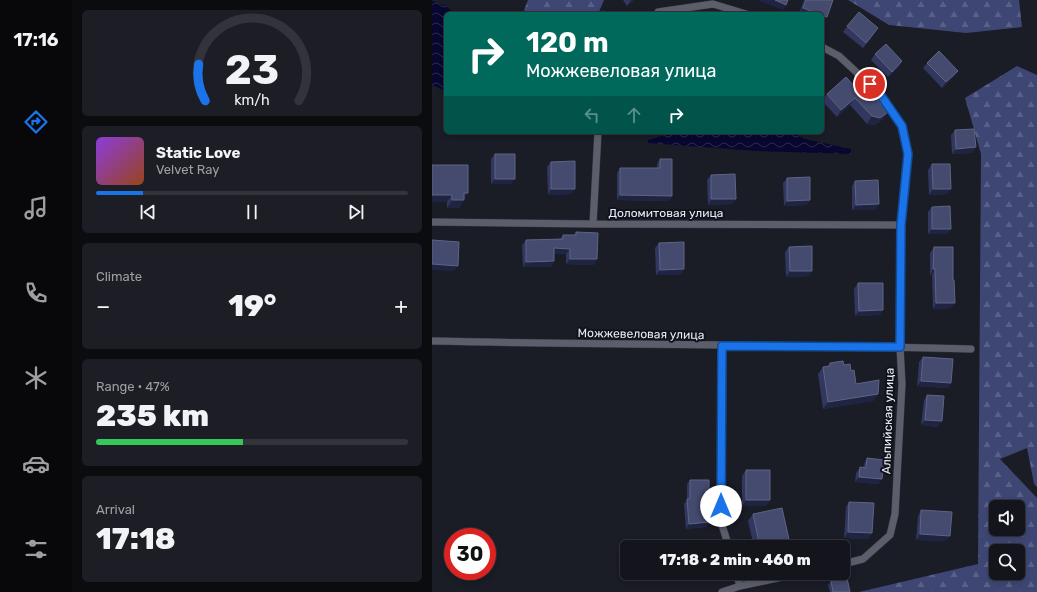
<!DOCTYPE html>
<meta charset="utf-8">
<style>
body{margin:0;font-family:Rubik,sans-serif;background:#1d1e25;color:#f1f3f6;height:100vh;display:flex;flex-direction:column;font-size:15px;white-space:nowrap}
*{box-sizing:border-box;margin:0}
p{font-size:13px;color:#9d9fa3}
.icon{flex:none;width:22px;height:22px;fill:none;stroke:currentColor;stroke-width:2;stroke-linecap:round;stroke-linejoin:round}
.map{position:relative;flex:1;overflow:hidden}
.details{display:flex;flex-direction:column;gap:10px;padding:10px;background:#0b0c0f;width:360px}
.details>*{flex:none}
.banner{position:absolute;left:12px;top:12px;width:380px;height:122px;border-radius:6px;box-shadow:0 2px 6px #0003,0 0 0 1px #33343b;background:#00695c;color:#fff;overflow:hidden}
.fabs{position:absolute;left:557px;top:500px;display:grid;gap:8px}
.fabs a{display:grid;place-items:center;width:36px;height:36px;border-radius:6px;background:#14151c;box-shadow:0 2px 6px #0003,0 0 0 1px #33343b;font-size:20px}
.speed{position:absolute;left:12px;top:528px;display:flex;gap:8px;font-size:20px;font-weight:700;text-align:center}
.speed>*{display:grid;place-content:center;width:52px;height:52px;border-radius:50%;background:#14151c;box-shadow:0 2px 6px #0003,0 0 0 1px #33343b;line-height:1}
.speed .limit{border:6px solid #d22;background:#fff;color:#111}
.pin{position:absolute;display:grid;place-items:center;width:34px;height:34px;color:#fff;margin:-17px;border:2px solid #fff;border-radius:50%;box-shadow:0 1px 4px #0007}
.me{position:absolute;width:44px;margin:-22px;rotate:0deg;stroke-linejoin:round;filter:drop-shadow(0 0 3px #0008)}
.turn{display:flex;align-items:center;gap:14px;height:84px;padding:0 16px;font-size:18px}
.turn .icon{width:52px;height:52px;stroke-width:2.5}
.turn b{display:block;font-size:28px;line-height:34px}
.lanes{display:flex;align-items:center;height:38px;padding:0 16px;background:#0003;justify-content:center;gap:20px;direction:ltr}
.lanes .off{opacity:.35}
.big{font-size:30px;font-weight:800;line-height:1.1}
.details .card{flex:1;display:flex;flex-direction:column;justify-content:center;gap:6px;min-width:0;padding:0 14px;border-radius:6px;background:#1d1e25}
.details .dial{align-items:center;gap:0}
.dial svg{height:104px;overflow:visible;fill:none;stroke:#33343b;stroke-width:7;stroke-linecap:round;text-anchor:middle}
.dial text{fill:#f1f3f6;stroke:none}
.song{display:flex;align-items:center;gap:12px}
.cover{width:48px;height:48px;border-radius:6px;background:linear-gradient(135deg,hsl(270 70% 55%),hsl(20 70% 35%))}
.played{height:4px;border-radius:2px;background:linear-gradient(90deg,#1a73e8 15%,#33343b 15%)}
.keys{display:flex;justify-content:space-around;direction:ltr}
.heat{display:flex;justify-content:space-between;align-items:center;font-size:22px;direction:ltr}
.charge{height:6px;border-radius:3px;background:linear-gradient(90deg,#34c759 47%,#33343b 0)}
.trip{position:absolute;left:188px;top:540px;width:230px;height:40px;border-radius:6px;background:#14151c;box-shadow:0 2px 6px #0003,0 0 0 1px #33343b;font-weight:800;line-height:40px;text-align:center}
main{display:flex;flex:1;min-height:0}
.dock{display:flex;flex-direction:column;width:72px;justify-content:space-around;align-items:center;background:#08080b;color:#9d9fa3}
.dock .icon{width:28px;height:28px}
.dock .on{color:#1a73e8}
.dock b{font-size:18px;color:#f1f3f6}
.map>svg:first-child{display:block}
.forest{fill:url(#forest-firs);fill-rule:evenodd}
.water{fill:url(#water-waves)}
.lines{fill:none;stroke-linecap:round;stroke-linejoin:round}
.street-casing{stroke:#34353d;stroke-width:8}
.street{stroke:#5c5f6b;stroke-width:7}
.wall{fill:#31375f}
.shaded-wall{fill:#1f2442}
.building{fill:#454a6f;stroke:#5f6484}
.route-casing{stroke:#114b97;stroke-width:10}
.route{stroke:#1a73e8;stroke-width:7}
.labels{text-anchor:middle;dominant-baseline:central;stroke-width:4;stroke-linejoin:round;paint-order:stroke}
.street-label{font-size:12px;fill:#eaecf3;stroke:#11131c}
</style>
<main>
<nav class="dock">
<b>17:16</b>
<svg class="icon on" aria-label="directions" viewBox="0 0 24 24"><path d="M12 3l9 9-9 9-9-9zM9 14v-3h6M13 9l2 2-2 2"/></svg>
<svg class="icon" aria-label="music" viewBox="0 0 24 24"><path d="M9 18V5l10-2v13"/><circle cx="6" cy="18" r="3"/><circle cx="16" cy="16" r="3"/></svg>
<svg class="icon" aria-label="phone" viewBox="0 0 24 24"><path d="M5 4h4l2 5-3 2q2 4 5 5l2-3 5 2v4C11 20 4 13 5 4z"/></svg>
<svg class="icon" aria-label="climate" viewBox="0 0 24 24"><path d="M12 3v18M4 7l16 10M4 17L20 7"/></svg>
<svg class="icon" aria-label="car" viewBox="0 0 24 24"><path d="M5 17H2v-5l4-1 3-4h7l3 4 3 1v5h-3M9 17h6M6 11h13"/><circle cx="7" cy="17" r="2"/><circle cx="17" cy="17" r="2"/></svg>
<svg class="icon" aria-label="filters" viewBox="0 0 24 24"><path d="M4 7h16M4 17h16"/><circle cx="9" cy="7" r="2"/><circle cx="15" cy="17" r="2"/></svg>
</nav>
<section class="details">
<div class="card dial"><svg viewBox="0 0 100 80">
<path d="M14 69A42 42 0 1 1 86 69"/>
<path d="M14 69A42 42 0 0 1 9 41" stroke="#1a73e8"/>
<text x="50" y="56" font-size="32" font-weight="700">23</text>
<text x="50" y="72" font-size="11">km/h</text>
</svg></div>
<div class="card">
<div class="song"><i class="cover"></i><div><b>Static Love</b><p>Velvet Ray</p></div></div>
<div class="played"></div>
<div class="keys"><svg class="icon" aria-label="previous" viewBox="0 0 24 24"><path d="M18 5L8 12l10 7zM5 5v14"/></svg><svg class="icon" aria-label="pause" viewBox="0 0 24 24"><path d="M8 5v14M16 5v14"/></svg><svg class="icon" aria-label="next" viewBox="0 0 24 24"><path d="M6 5l10 7-10 7zM19 5v14"/></svg></div>
</div>
<div class="card"><p>Climate</p>
<div class="heat"><a>−</a><b class="big">19°</b><a>+</a></div>
</div>
<div class="card"><p>Range · 47%</p><b class="big">235 km</b><div class="charge"></div></div>
<div class="card"><p>Arrival</p><b class="big">17:18</b></div>
</section>
<div class="map">
<svg width="605" height="592" viewBox="0 0 605 592">
<defs>
<pattern id="forest-firs" width="22" height="20" patternUnits="userSpaceOnUse"><rect width="22" height="20" fill="#3e4674"/><path d="M5 1l3.5 6h-7zM16 11l3.5 6h-7z" fill="#5a6188"/></pattern>
<pattern id="water-waves" width="16" height="10" patternUnits="userSpaceOnUse"><rect width="16" height="10" fill="#07072f"/><path d="M0 5q4-4 8 0t8 0" fill="none" stroke="#2b2b4e"/></pattern>
</defs>
<rect width="100%" height="100%" fill="#1a1c26"/>
<path class="forest" d="M96,0h76l-6,14h-71l-3,-4z
M416,0h171l3,27 -56,6 -77,-8z
M585,66l20,9v412l-3,-3 -7,-36 -27,11 37,39v94h-178l119,-28 3,-410 -16,-56zM564,507h22v22h-22zM564,551h22v22h-22z"/>
<path class="water" d="M0,1l14,5 9,8h-9v77l-14,-6z
M243,132h117l13,7 46,10v5l-95,-3 -108,-8v-3z"/>
<g class="lines">
<defs>
<path id="street" d="M225,14l1,-2 55,-8 33,10
M390,47l17,9 41,38 22,32 6,28 -7,71 -1,122 2,37 -7,130 -5,21 -27,24 -20,5
M0,222l161,2 308,1
M161,224l5,-92
M0,341c179,4 359,3 539,8
M290,346l-1,176 8,25
M304,573l4,13
M290,592l18,-6 61,-13"/>
</defs>
<use href="#street" class="street-casing"/>
<use href="#street" class="street"/>
</g>
<path class="wall" d="M191,0h11l-7,6z
M372,0h29l-9,22h-2v-8h-23z
M415,26l27,8 -11,14 -20,-16z
M443,54l27,7 -3,6 -11,10 -17,-17z
M495,63l31,8 -4,5 -12,12 -19,-20z
M424,88l32,24 -5,7 -8,6 -8,-1 -17,-19 -13,12 -15,-16 5,-7z
M523,130l21,17 -4,6 -20,1 -1,-19z
M63,154l16,30h-20v-25z
M228,159l12,37 -3,5 -52,-1v-27l3,-5h37v-4z
M119,162l21,32 -24,1 -1,-28z
M500,164l15,30 -18,1 -1,-25z
M0,165l36,28 -9,15h-12v-6h-15z
M279,175l25,24 -4,5 -24,1 -1,-25z
M355,178l23,22 -3,5 -23,1 -1,-23z
M423,181l20,29h-23v-24z
M500,207l19,22 -4,5h-19v-22z
M144,232l18,33 -28,-1v-10h-12v7l-3,6h-28l-1,-22 4,-5 34,-1 3,-4h11z
M227,243l22,32h-25l-1,-27z
M357,247l20,29 -23,1 -1,-25z
M502,247l17,61 -18,1 -1,-34h-2v-22z
M426,283l22,32 -25,1 -1,-27z
M491,357l28,26 -3,5 -31,-2 2,-24z
M398,363l14,2 7,6 5,13 22,10 -5,7 -50,8 -5,-35 5,-7h4z
M495,395l11,32 -17,-2 3,-25z
M435,458l15,21 -4,5 -23,-2 1,-9 4,-6 3,1 1,-4z
M314,470l20,36h-24v-30z
M258,480l17,13 2,29 -3,5 -20,2 -2,-25 3,-4v-16z
M417,502l23,31 -4,6 -24,-1 2,-31z
M489,510l25,31 -30,-1 2,-24z
M321,514l37,30 -2,3h-34l-6,-26z
M399,581l19,11h-20l-2,-7z"/>
<path class="shaded-wall" d="M199,0h3l-7,6z
M325,0h18l11,5 -3,5z
M371,8l16,6h-20z
M390,15l5,2 -3,5h-2z
M470,61l-3,6 -11,10 4,-5z
M526,71l-4,5 -12,12 4,-6z
M423,98l-5,7 -13,12 4,-7z
M456,112l-5,7 -8,6 -8,-1 5,-8z
M544,147l-4,6 -20,1 4,-5z
M63,179h20l-4,5h-20z
M119,189h24l-3,5 -24,1z
M501,189h18l-4,5 -18,1z
M32,193h4l-9,15h-12l5,-8z
M0,195h20l-5,7h-15z
M188,195l52,1 -3,5 -52,-1z
M279,199h25l-4,5 -24,1z
M378,200l-3,5 -23,1 3,-5z
M447,204l-4,6h-23l4,-5z
M500,229h19l-4,5h-19z
M122,248l16,1 -4,5h-16z
M138,259h27l-3,6 -28,-1z
M122,261l-3,6h-28l3,-5z
M0,264l26,2 -4,5 -22,-1z
M252,269l-3,6h-25l4,-5z
M501,269h2l-3,6h-2z
M358,271h22l-3,5 -23,1z
M504,303h19l-4,5 -18,1z
M451,310l-3,5 -25,1 4,-5z
M489,381l30,2 -3,5 -31,-2z
M446,394l-5,7 -50,8 5,-7z
M493,420l17,1 -4,6 -17,-2z
M427,477l23,2 -4,5 -23,-2z
M314,500h24l-4,6h-24z
M277,522l-3,5 -20,2 3,-5z
M416,532l24,1 -4,6 -24,-1z
M488,534l30,2 -4,5 -30,-1z
M358,544l-2,3h-10z"/>
<path class="building" d="M343,0h13l-2,5z
M374,0h27l-6,17 -5,-2v-1h-3l-16,-6z
M171,11l8,3h-9z
M427,12l19,16 -12,15 -19,-17z
M454,44l16,17 -10,11 -17,-18z
M507,51l19,20 -12,11 -19,-19z
M414,77l10,11 8,-5 24,29 -8,6 -8,-2 -17,-18 -14,12 -14,-16z
M542,129l2,18 -20,2 -1,-19z
M63,154h20v25h-20z
M228,159h12v37l-52,-1v-27h40z
M143,161v28h-24v-27z
M500,164h18l1,25h-18z
M0,165h36v28h-4v7h-12v-5h-20z
M303,174l1,25h-25v-24z
M378,177v23l-23,1v-23z
M446,180l1,24 -23,1 -1,-24z
M518,206l1,23h-19v-22z
M144,232l22,1 -1,26h-27v-10l-16,-1v13l-28,1v-22l37,-1v-4h13z
M0,240l27,2 -1,24 -26,-2z
M252,242v27l-24,1 -1,-27z
M380,246v25h-22l-1,-24z
M502,247h19v33h1l1,23h-19l-1,-34h-2z
M426,283h25v27l-24,1z
M491,357l30,2 -2,24 -30,-2z
M411,361l1,4 6,-1 1,7 3,-1 2,14 23,-4 -1,14 -50,8 -5,-35 7,-1v-3z
M495,395l17,1 -2,25 -17,-1z
M435,458l17,2 -2,19 -23,-2 1,-10 6,1z
M314,470h24v30h-24z
M258,480h19v10h-3l3,32 -20,2 -2,-25h3z
M417,502l25,1 -2,30 -24,-1z
M350,508l8,36 -12,3h-18l-7,-33z
M489,510l31,2 -2,24 -30,-2z
M415,578l3,14h-17l-2,-11z"/>
<g class="lines">
<defs>
<path id="route" d="M289,506l1,-160 178,1 1,-122 7,-71 -6,-28 -22,-32 -10,-10"/>
</defs>
<use href="#route" class="route-casing"/>
<use href="#route" class="route"/>
</g>
<g class="labels">
<g class="street-label">
<text x="234" y="213">Доломитовая улица</text>
<text transform="translate(209 334) rotate(1)">Можжевеловая улица</text>
<text transform="translate(456 421) rotate(-88)">Альпийская улица</text>
</g>
</g>
</svg>
<div class="fabs">
<a><svg class="icon" aria-label="sound" viewBox="0 0 24 24"><path d="M4 9h4l5-4v14l-5-4H4zM17 9q2 3 0 6"/></svg></a>
<a><svg class="icon" aria-label="search" viewBox="0 0 24 24"><circle cx="10" cy="10" r="6"/><path d="M15 15l6 6"/></svg></a>
</div>
<div class="speed"><div class="limit">30</div></div>
<div class="pin" style="left:438px;top:84px;background:#d93025"><svg class="icon" aria-label="arrive" viewBox="0 0 24 24"><path d="M6 21V4h12l-3 4 3 4H6"/></svg></div>
<svg class="me" style="left:289px;top:506px" viewBox="-20 -20 40 40"><circle r="19" fill="#fff"/><path d="M0-13L10 11 0 6-10 11z" fill="#1a73e8"/></svg>
<div class="trip">17:18 · 2 min · 460 m</div>
<div class="banner">
<div class="turn"><svg class="icon" aria-label="right" viewBox="0 0 24 24"><path d="M7 20v-9h11M14 6l5 5-5 5"/></svg><div><b>120 m</b>Можжевеловая улица</div></div>
<div class="lanes"><svg class="icon off" aria-label="left" viewBox="0 0 24 24"><path d="M17 20v-9H6M10 6l-5 5 5 5"/></svg><svg class="icon off" aria-label="ahead" viewBox="0 0 24 24"><path d="M12 20V5M6 11l6-6 6 6"/></svg><svg class="icon" aria-label="right" viewBox="0 0 24 24"><path d="M7 20v-9h11M14 6l5 5-5 5"/></svg></div>
</div>
</div>
</main>
